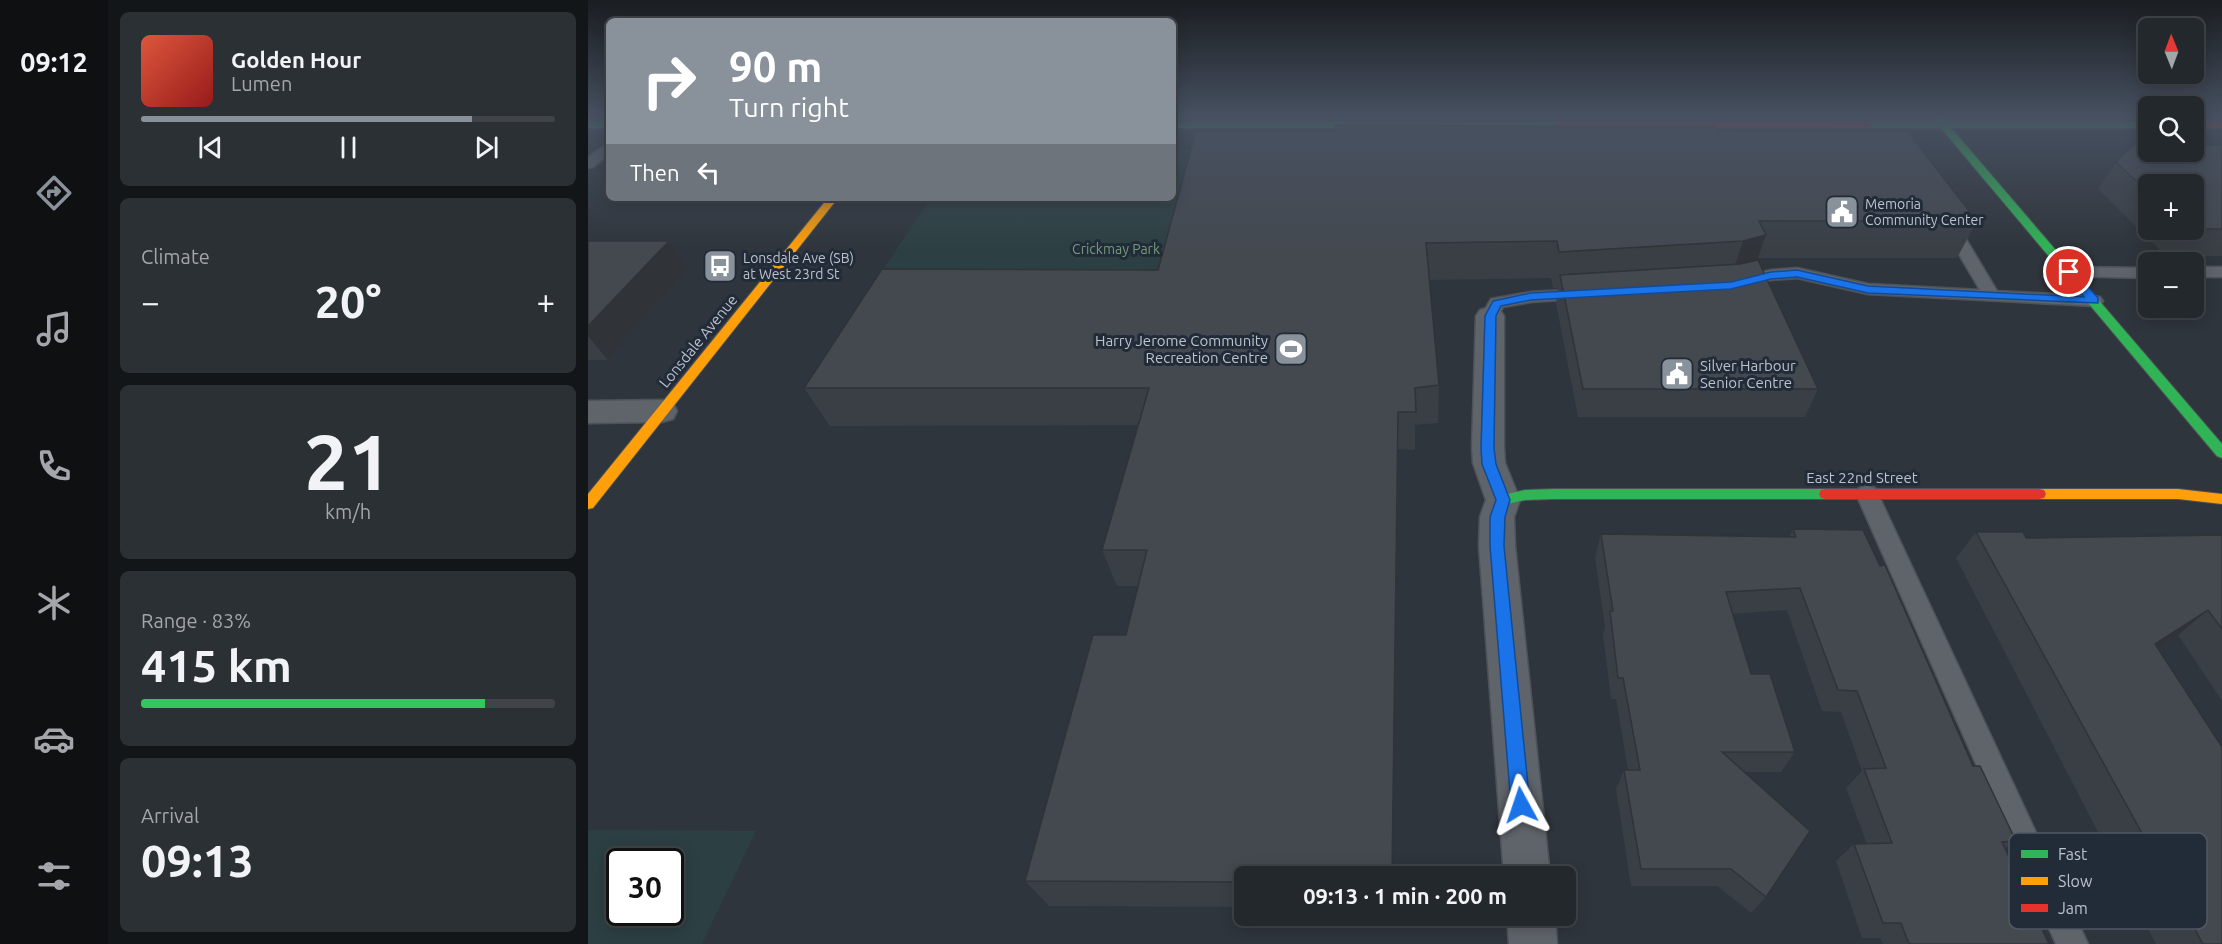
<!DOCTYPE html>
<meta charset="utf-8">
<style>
body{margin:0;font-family:Ubuntu,sans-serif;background:#2b3035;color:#f1f3f6;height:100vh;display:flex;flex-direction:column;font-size:22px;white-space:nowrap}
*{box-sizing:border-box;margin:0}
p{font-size:20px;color:#a3a6aa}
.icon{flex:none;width:33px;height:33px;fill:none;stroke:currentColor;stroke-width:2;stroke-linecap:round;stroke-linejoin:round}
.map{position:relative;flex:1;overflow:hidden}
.details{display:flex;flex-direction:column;gap:12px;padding:12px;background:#131619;width:480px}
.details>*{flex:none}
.guide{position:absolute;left:18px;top:18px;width:570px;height:183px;border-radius:9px;box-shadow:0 3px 15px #0003,0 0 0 2px #404449;background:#89919a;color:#fff;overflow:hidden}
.needle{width:39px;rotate:359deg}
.controls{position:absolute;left:1550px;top:18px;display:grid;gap:12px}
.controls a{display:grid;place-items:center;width:66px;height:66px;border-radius:9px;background:#23282d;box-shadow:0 3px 15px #0003,0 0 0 2px #404449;font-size:30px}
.speed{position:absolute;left:18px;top:848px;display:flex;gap:12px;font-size:30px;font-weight:700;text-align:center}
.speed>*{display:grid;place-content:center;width:78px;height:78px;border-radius:50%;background:#23282d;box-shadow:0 3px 15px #0003,0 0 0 2px #404449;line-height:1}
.speed .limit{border:3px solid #111;border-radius:9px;background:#fff;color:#111}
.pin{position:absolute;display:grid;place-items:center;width:51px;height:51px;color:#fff;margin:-26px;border:3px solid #fff;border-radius:50%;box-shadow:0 2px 6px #0007}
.me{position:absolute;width:66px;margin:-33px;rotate:355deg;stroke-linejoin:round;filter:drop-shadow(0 0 4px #0008)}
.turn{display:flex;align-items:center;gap:21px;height:126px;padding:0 24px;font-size:27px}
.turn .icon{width:78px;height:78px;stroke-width:2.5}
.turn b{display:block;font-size:42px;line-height:51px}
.then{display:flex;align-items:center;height:57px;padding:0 24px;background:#0003;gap:12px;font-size:22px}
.big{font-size:45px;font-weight:700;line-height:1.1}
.details .widget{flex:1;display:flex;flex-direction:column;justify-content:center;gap:9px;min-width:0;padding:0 21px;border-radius:9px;background:#2b3035}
.details .dial{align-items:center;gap:0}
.dial b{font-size:78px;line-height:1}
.song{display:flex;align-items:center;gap:18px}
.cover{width:72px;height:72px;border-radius:9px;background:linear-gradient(135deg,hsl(10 70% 55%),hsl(0 70% 35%))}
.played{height:6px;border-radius:3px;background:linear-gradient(90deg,#89919a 80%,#404449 80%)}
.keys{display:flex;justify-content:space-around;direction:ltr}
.heat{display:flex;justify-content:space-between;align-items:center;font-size:33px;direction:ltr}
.charge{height:9px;border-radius:4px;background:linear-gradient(90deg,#34c759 83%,#404449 0)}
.trip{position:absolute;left:646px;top:866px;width:342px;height:60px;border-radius:9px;background:#23282d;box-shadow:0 3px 15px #0003,0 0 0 2px #404449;font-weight:700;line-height:60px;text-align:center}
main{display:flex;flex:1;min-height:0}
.tabs{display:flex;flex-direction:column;width:108px;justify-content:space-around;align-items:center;background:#0e1012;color:#a3a6aa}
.tabs .icon{width:42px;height:42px}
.tabs .on{color:#89919a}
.tabs b{font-size:27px;color:#f1f3f6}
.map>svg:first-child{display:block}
.green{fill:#2c3f42;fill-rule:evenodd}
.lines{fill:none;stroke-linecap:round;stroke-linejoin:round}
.lane-casing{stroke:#4d5259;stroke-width:3}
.street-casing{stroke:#4d5259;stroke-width:3}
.fast-casing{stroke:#4d5259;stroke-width:2}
.slow-casing{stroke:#4d5259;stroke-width:2}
.jam-casing{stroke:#4d5259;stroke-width:2}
.lane{fill:#5f646a;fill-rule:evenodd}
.street{fill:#5f646a;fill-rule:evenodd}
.fast{fill:#30b455;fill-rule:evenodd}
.slow{fill:#ff9f0a;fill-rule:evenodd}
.jam{fill:#e5322d;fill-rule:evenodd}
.wall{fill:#3a3f45;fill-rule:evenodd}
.shaded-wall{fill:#303338}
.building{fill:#444950;stroke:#303338;stroke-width:1.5}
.route{fill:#1a73e8;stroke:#114b97;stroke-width:1.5}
.labels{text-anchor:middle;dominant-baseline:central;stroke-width:6;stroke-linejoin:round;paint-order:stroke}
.far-poi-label{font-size:14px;fill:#bac2cc;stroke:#222b38;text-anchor:start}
.far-park-label{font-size:14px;fill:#739b7b;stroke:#222b38}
.poi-label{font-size:15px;fill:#bac2cc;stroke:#222b38;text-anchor:end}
.street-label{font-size:15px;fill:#bac2cc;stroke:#222b38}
.key{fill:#222b38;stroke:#505864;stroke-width:1.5}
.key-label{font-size:16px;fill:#bac2cc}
</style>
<main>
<nav class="tabs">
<b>09:12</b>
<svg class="icon on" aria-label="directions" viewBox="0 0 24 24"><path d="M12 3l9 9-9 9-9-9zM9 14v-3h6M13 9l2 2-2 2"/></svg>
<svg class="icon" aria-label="music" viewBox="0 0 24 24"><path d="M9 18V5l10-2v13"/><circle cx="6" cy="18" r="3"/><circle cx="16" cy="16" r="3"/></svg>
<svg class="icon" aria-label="phone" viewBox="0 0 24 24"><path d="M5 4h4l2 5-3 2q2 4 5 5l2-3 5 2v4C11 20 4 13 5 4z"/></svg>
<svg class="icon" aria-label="climate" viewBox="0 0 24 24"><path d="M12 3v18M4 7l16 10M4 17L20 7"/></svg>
<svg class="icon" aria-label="car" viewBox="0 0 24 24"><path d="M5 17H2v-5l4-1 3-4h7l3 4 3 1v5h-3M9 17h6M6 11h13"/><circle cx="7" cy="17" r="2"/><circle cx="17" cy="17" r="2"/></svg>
<svg class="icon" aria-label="filters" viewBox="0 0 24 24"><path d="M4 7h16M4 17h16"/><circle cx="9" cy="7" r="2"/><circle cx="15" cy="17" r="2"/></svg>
</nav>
<section class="details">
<div class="widget">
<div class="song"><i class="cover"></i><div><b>Golden Hour</b><p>Lumen</p></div></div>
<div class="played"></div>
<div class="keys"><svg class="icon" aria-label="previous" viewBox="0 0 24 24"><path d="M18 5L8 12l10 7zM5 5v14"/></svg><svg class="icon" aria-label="pause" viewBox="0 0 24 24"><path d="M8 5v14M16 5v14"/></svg><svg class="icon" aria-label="next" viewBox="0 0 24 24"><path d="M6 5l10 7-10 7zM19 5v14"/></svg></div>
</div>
<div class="widget"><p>Climate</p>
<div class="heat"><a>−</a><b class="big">20°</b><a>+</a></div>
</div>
<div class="widget dial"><b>21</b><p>km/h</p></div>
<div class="widget"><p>Range · 83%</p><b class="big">415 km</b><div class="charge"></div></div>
<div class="widget"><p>Arrival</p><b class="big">09:13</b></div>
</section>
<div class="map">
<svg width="1634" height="944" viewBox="0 0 1634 944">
<rect width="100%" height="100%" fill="#2f353c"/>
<path class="green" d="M585,149l23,1 -38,150 -295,-1 68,-101h242z
M0,830l167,1h1l-54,113h-114zM32,861h50v51h-50z"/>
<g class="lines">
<defs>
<path id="lane" d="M21,143v11l-16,13 -5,1v-11z
M1361,219l8,5 40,67 97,5 6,1 3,4 -3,4 -6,1 -226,-12 -71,-16 -26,2 -31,8 -6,-1 -2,-4 2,-4 37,-9 26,-2 71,16 112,6 -39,-66z
M1481,267l79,1v10l-85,-2 -2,-4 2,-4z
M1605,267h29v10h-29z
M998,289l6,1 3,4 -3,4 -61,4 -28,5 -7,13h-12l-3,-4 10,-17 40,-7z
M1279,486l8,2 3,6 210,450h-32l-200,-450 3,-6z"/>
<path id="street" d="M902,307l10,3 4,6v132l1,15 15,37 -6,17 1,29 35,330h-46l-25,-330 1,-29 6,-17 -13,-37 -1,-15 4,-132 4,-6z
M74,400l11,3 4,8 -4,8 -11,3 -74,1v-22z
M919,915h48l2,29h-48z"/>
<path id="fast" d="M1345,117h9l4,5h202v6h-197l271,316v14l-5,-2 -276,-328h-73l-4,-3 4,-3h69z
M0,122h21v6h-21z
M585,122h385l4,3 -4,3h-385z
M966,489h272l5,1 2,4 -2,4 -5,1h-272l-29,1 -22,5 -5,-1 -2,-4 2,-4 27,-6z"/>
<path id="slow" d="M240,198h10l-245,310 -5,1v-15z
M1451,489h139l44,5v10l-44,-5h-139l-5,-1 -2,-4 2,-4z"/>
<path id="jam" d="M970,122h310l4,3 -4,3 -313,-1 -1,-2z
M1605,122h29v6h-29z
M1238,489h213l5,1 2,4 -2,4 -5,1h-213l-5,-1 -2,-4 2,-4z"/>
</defs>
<use href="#lane" class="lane-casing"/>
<use href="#street" class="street-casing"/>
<use href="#fast" class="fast-casing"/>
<use href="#slow" class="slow-casing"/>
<use href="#jam" class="jam-casing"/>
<use href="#lane" class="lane"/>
<use href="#street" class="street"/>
<use href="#fast" class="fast"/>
<use href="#slow" class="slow"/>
<use href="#jam" class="jam"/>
</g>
<path class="wall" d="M1129,131l260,90 -20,37h-199l-1,2 61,129 -13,28h-227l-22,-114 2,-15h-5l-2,-10 -122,2 10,105 -1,38 -23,2v25l-17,-1 -5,427h-148v31l-196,-1 -24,-25 101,-246 12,-49h-21l-15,-36 36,-125 -308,1 -26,-38 354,-118z
M1634,145v111l-55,1 -69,-68 18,-27zM1560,184h45v46h-45z
M0,241l101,28 -81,91h-20z
M1205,529l180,237 43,75 -11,8 44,95h-166l-3,-6h-18l-26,-77 18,-17h13l-21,-56 16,-17 -21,-59 -19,-1 -35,-101 -55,4 19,60 44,78 -14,20h-37l22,125 -15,16 -34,-27h-86l-15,-97 8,-19h4l-12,-71h-5l-8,-65 2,-7 -10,-70 6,-23 188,3z
M1388,532l50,6 196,-3v166l-44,-66 -21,13 65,296h-66l-200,-386z"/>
<path class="shaded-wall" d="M1178,235l-13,37 -22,6 12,-37z
M81,241l20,28 -81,91 -20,-24v-10z
M810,412l-5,464h-1z
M1620,610l-30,25 -53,34 30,-25z"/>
<path class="building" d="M748,125l379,2 2,4h190l70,90h-218l7,14 -23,6 -184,11 -2,-11 -131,2 13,142 -24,3 1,24h-18l-6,464h-147v6l-220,-1 68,-246h33l21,-85h-45l47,-162h-345l78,-119 276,1 38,-139h139z
M1546,144h14v8h45v-7h29v84h-29v-45h-45v8l-32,-30z
M0,241h81l-81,85z
M1170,260l60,129h-235l-23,-114 180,-11z
M1205,529l70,1 17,36 5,-1 88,201h7l36,75 -14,1 47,102h-140l-8,-21h-18l-29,-79 38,-1 -28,-74 22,-1 -29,-77 -19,-1 -38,-102 -74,4 25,82h19l25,78h-73l88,79 -44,66 -35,-28h-90l-17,-99h16l-17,-92h-5l-8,-67h3l-12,-77 195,3z
M1388,532h47l3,6 196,-3v94l-14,-19 -53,34 67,103v197h-19z"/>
<linearGradient id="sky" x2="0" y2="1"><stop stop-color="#1a1d21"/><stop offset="0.47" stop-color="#475161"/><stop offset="1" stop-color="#475161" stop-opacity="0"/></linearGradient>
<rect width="1634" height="249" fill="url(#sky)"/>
<path class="route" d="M1481,269l4,1 25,28v5l-230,-10 -71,-16 -26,2 -40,10 -200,11 -30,6 -5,10 -2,132 2,16 14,36 -5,17 -1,29 26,259 -3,7 -6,2 -7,-2 -3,-7 -21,-259v-29l6,-17 -14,-36 -1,-16 4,-132 8,-15 38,-8 200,-11 40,-10 26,-2 71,16 216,11 -20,-25z"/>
<defs>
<symbol id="civic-square" viewBox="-11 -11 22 22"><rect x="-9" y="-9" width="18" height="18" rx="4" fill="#89919a" stroke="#222b38"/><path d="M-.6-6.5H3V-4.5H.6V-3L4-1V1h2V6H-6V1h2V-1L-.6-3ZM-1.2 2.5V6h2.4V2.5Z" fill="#fff"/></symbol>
<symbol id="bus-square" viewBox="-11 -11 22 22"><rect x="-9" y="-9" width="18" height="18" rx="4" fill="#89919a" stroke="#222b38"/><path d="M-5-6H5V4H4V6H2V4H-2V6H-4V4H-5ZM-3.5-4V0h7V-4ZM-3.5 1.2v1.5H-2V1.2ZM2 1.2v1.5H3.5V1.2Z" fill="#fff"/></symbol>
<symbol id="stadium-square" viewBox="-11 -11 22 22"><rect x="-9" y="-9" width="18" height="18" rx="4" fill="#89919a" stroke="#222b38"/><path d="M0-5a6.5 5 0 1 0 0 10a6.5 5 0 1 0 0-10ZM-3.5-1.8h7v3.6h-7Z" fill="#fff"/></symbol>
</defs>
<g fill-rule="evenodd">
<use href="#civic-square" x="1235" y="193" width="38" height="38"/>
<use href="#bus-square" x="113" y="247" width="38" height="38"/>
<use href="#stadium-square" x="684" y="330" width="38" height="38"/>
<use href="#civic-square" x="1070" y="355" width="38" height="38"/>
</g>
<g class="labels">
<g class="far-poi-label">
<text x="1277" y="204">Memoria<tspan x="1277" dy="16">Community Center</tspan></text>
<text x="155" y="258">Lonsdale Ave (SB)<tspan x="155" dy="16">at West 23rd St</tspan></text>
</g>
<g class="far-park-label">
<text x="528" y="249">Crickmay Park</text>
</g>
<g class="poi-label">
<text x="680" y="340">Harry Jerome Community<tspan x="680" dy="17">Recreation Centre</tspan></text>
<text x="1112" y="365" text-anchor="start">Silver Harbour<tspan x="1112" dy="17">Senior Centre</tspan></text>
</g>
<g class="street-label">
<text transform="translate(110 341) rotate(-51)">Lonsdale Avenue</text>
<text x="1274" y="477">East 22nd Street</text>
</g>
</g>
<rect x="1421" y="833" width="198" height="96" rx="9" class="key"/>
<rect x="1433" y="850" width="27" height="8" fill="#30b455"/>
<rect x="1433" y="877" width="27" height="8" fill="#ff9f0a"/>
<rect x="1433" y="904" width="27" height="8" fill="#e5322d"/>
<g class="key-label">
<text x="1470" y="860">Fast</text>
<text x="1470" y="887">Slow</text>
<text x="1470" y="914">Jam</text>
</g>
</svg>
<div class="controls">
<a><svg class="needle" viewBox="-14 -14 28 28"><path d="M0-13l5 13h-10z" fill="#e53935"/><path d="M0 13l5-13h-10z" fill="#a3a6aa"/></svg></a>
<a><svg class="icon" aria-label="search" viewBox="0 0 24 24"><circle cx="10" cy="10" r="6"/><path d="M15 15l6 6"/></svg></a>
<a>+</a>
<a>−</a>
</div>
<div class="speed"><div class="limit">30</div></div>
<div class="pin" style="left:1481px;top:272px;background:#d93025"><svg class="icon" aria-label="arrive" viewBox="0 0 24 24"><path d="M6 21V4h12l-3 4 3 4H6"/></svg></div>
<svg class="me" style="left:933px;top:805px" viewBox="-20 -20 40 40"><path d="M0-17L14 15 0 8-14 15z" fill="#1a73e8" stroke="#fff" stroke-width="4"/></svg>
<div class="trip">09:13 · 1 min · 200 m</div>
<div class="guide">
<div class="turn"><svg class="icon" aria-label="right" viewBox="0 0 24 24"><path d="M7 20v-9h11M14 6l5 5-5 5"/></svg><div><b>90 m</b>Turn right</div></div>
<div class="then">Then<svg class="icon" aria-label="left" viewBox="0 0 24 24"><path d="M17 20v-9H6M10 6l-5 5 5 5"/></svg></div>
</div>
</div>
</main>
